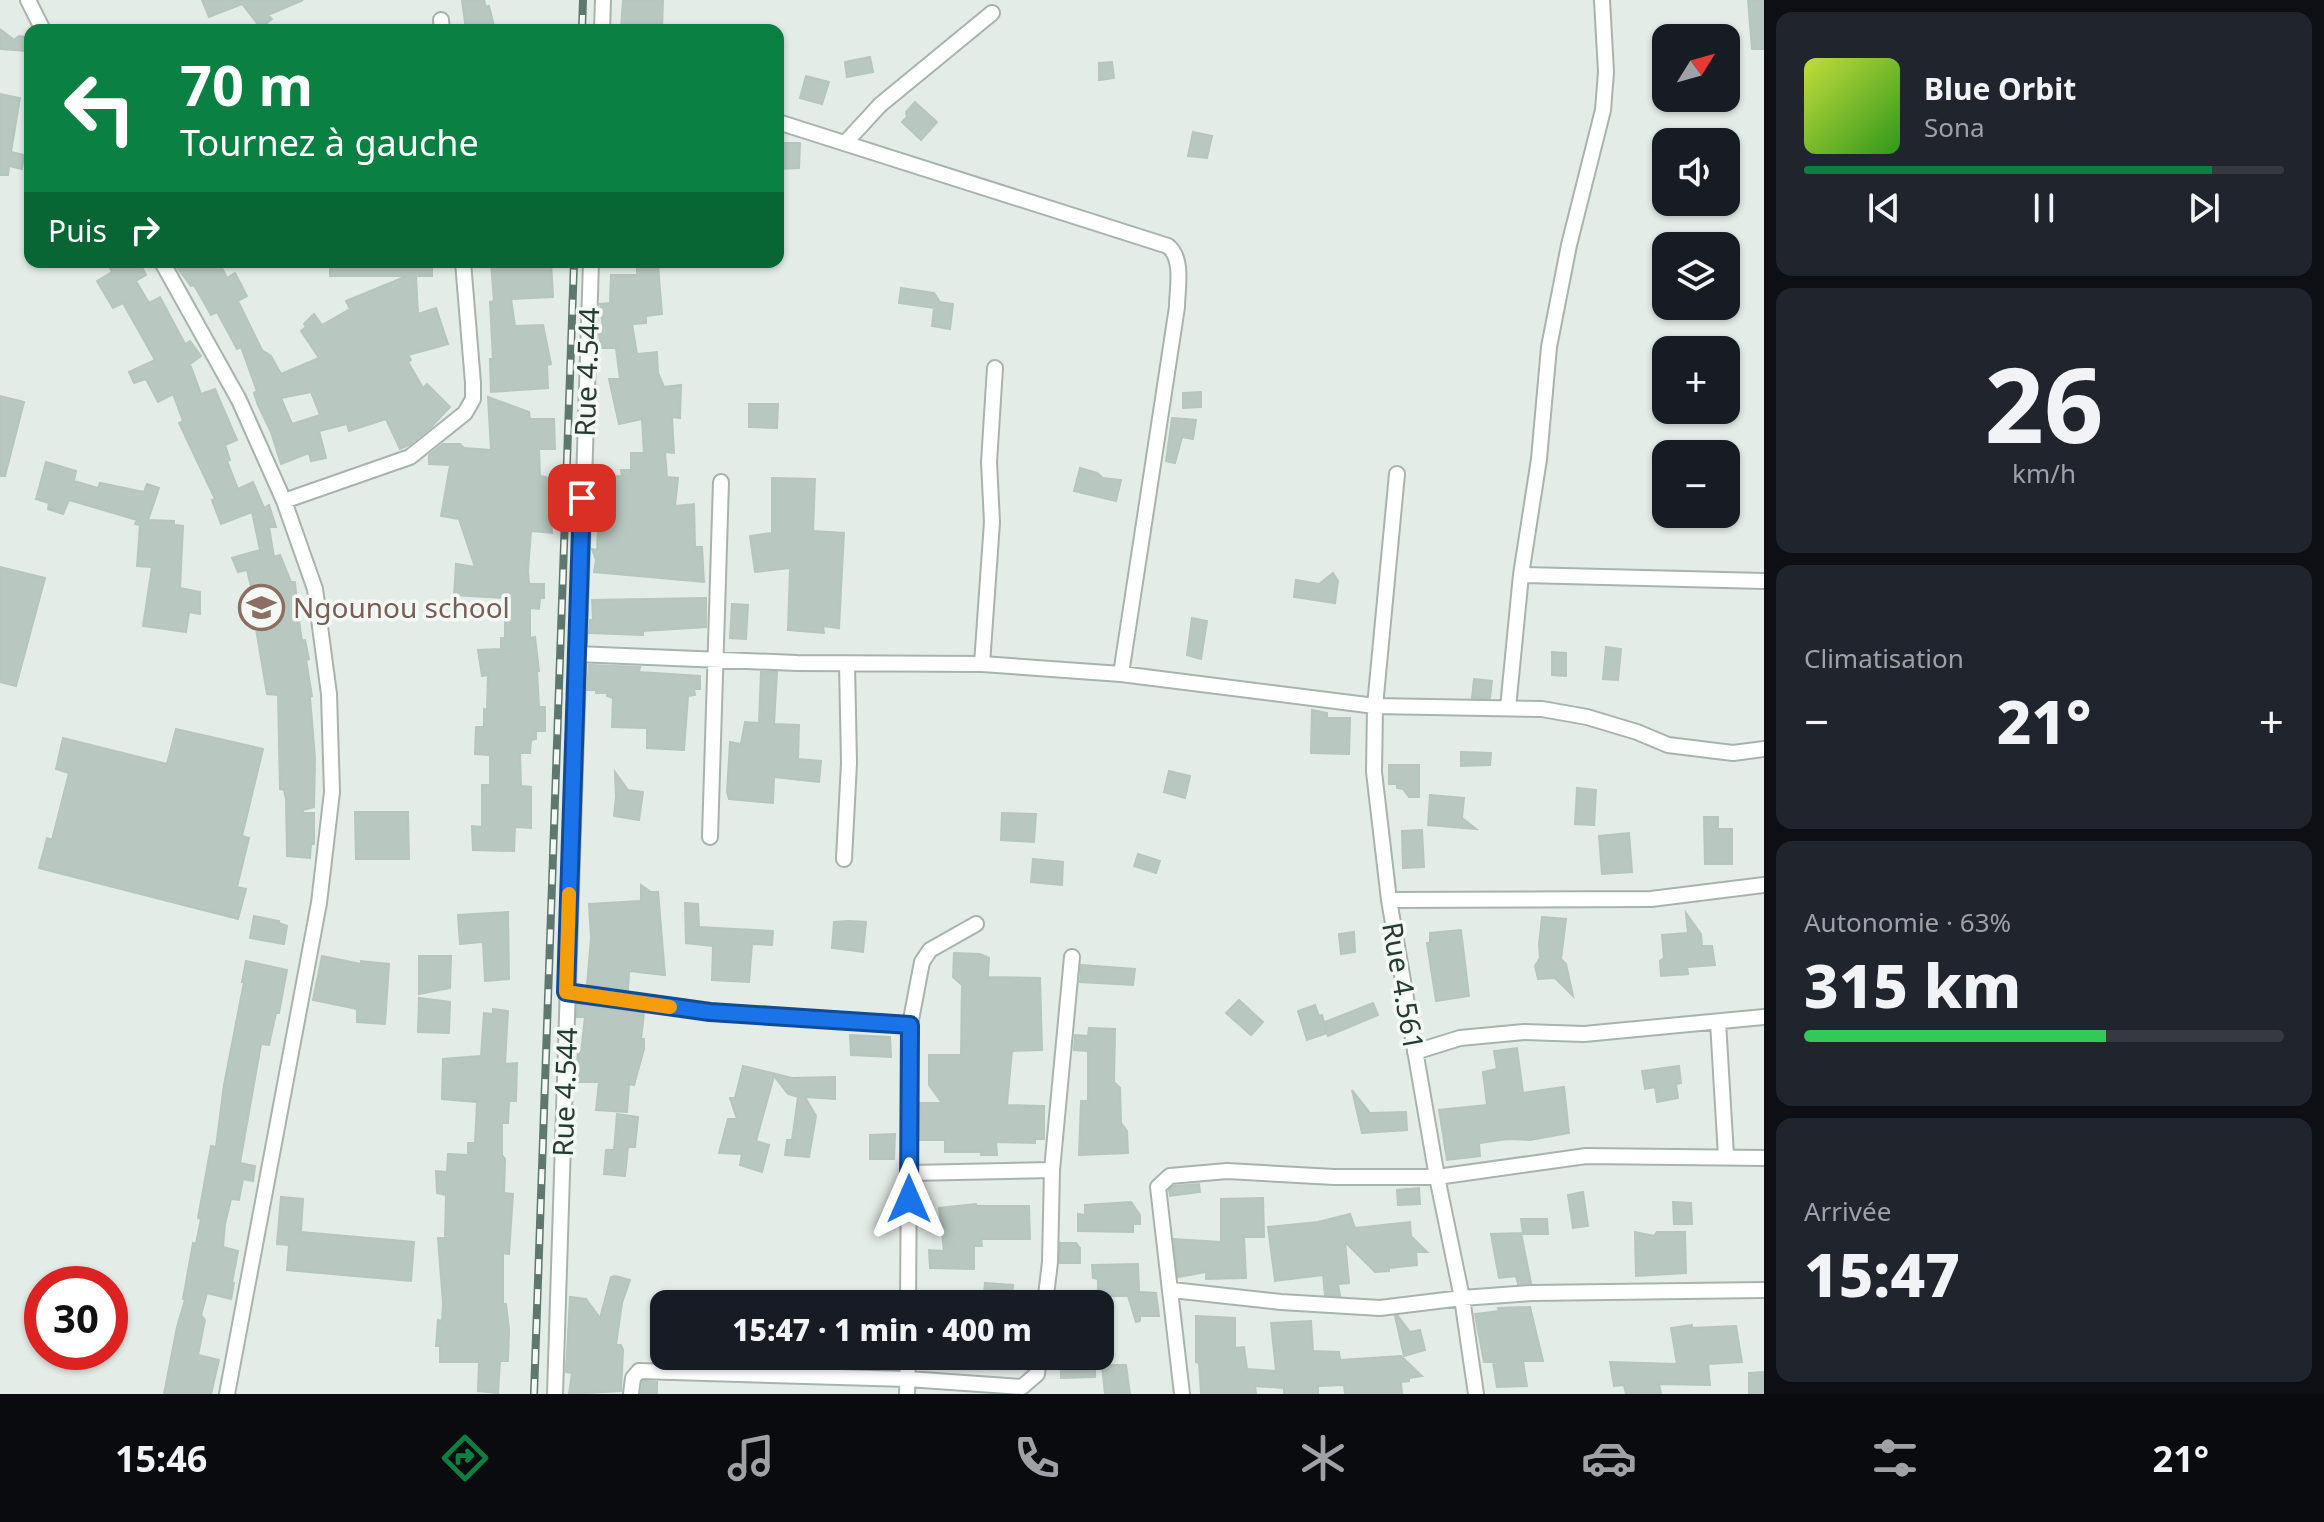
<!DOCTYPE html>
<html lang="fr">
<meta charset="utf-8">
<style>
body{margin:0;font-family:"Noto Sans",sans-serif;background:#20242c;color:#f1f3f6;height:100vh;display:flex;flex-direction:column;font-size:30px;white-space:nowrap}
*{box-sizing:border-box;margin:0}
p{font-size:26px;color:#9ea1a6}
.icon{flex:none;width:44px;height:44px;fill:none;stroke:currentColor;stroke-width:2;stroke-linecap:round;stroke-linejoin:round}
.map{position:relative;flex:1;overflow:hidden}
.panel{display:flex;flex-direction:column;gap:12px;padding:12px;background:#0d0f14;width:560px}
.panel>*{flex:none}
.hud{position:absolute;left:24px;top:24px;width:760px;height:244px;border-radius:16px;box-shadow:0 2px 6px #0004;background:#0b8043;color:#fff;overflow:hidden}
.needle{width:52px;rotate:53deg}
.controls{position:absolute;left:1652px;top:24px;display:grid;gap:16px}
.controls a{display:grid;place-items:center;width:88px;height:88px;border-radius:16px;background:#171b24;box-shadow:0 2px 6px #0004;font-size:40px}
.speed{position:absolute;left:24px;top:1266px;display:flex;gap:16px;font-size:40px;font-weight:700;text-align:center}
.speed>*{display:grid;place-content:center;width:104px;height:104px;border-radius:50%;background:#171b24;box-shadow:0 2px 6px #0004;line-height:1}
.speed .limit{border:12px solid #d22;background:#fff;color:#111}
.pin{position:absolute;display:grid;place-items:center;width:68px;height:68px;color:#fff;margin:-34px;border-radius:16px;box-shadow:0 4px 12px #0006}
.me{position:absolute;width:88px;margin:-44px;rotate:0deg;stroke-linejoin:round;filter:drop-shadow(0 0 6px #0008)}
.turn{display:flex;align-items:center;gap:28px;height:168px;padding:0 24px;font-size:36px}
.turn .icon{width:104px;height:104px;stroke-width:2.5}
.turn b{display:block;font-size:56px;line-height:68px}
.then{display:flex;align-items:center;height:76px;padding:0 24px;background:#0003;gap:16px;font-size:30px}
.big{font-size:60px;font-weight:800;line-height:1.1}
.panel .widget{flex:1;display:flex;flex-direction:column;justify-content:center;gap:12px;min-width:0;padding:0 28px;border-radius:16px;background:#20242c}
.panel .dial{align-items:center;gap:0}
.dial b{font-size:104px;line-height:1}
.song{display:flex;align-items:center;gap:24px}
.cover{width:96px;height:96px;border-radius:12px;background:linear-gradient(135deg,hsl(70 70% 55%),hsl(110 70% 35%))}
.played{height:8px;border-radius:4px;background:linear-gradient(90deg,#0b8043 85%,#363941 85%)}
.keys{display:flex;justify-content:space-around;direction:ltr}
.heat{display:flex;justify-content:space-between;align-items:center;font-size:44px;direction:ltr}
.charge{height:12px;border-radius:6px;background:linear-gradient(90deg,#34c759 63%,#363941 0)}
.trip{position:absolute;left:650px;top:1290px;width:464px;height:80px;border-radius:16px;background:#171b24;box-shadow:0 2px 6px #0004;font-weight:800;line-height:80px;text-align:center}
.tabs{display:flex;height:128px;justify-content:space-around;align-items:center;background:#090b0e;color:#9ea1a6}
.tabs .icon{width:56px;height:56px}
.tabs .on{color:#0b8043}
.tabs b{font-size:36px;color:#f1f3f6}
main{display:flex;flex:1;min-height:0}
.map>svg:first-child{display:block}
.building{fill:#b9c7c1;stroke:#b6c5be;stroke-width:2;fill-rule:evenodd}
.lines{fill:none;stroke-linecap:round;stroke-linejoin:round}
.street-casing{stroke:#a7b4ae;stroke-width:18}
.street{stroke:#fff;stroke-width:14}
.rail-casing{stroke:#5f786f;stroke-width:8}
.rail{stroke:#f4f9f6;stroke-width:5;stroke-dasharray:15;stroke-linecap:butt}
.route-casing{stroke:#114b97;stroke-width:20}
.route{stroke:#1a73e8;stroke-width:14}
.slow{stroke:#f59e0b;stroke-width:14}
.labels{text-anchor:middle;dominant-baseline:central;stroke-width:7;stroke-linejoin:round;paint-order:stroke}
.street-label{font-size:28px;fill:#253c34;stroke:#f4f9f6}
.education-label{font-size:28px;fill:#785e54;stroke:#f4f9f6;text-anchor:start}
</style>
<main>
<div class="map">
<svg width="1764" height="1394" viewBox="0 0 1764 1394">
<rect width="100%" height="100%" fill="#e4ece8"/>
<path class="building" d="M202,0h101l-35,15 4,4 -11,9 -19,-24 -33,13z
M462,0h22l2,7 3,-1 6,24h-29z
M623,0h40l-1,30h-41z
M1748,0h16v49h-12z
M0,29l14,11 5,-4 6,1 5,7 -3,7 -27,-2z
M870,57l3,15 -26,5 -2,-15z
M1112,62l2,16 -15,2v-17z
M806,76l23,6 -7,22 -22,-6z
M0,94l20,4 -9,54 13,3 -2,14 -13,-3 -1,9h-8z
M915,102l22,20 -16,18 -19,-18 5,-5 -1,-5z
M1193,132l19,4 -5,22 -19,-2z
M778,143h22l-1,25 -21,1z
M107,262h32l7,13 -10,6 13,22 11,-6 25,47 5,-3 11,15 -11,8 11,30 14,-5 22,51 -12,5 5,15 -3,1 11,28 15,-7 11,26 5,-3 7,22h-7l5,30 6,-2 11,27h4l3,32 4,27 3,-1 4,19 -3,1 6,36 -2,1 5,61 -1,49 -11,3v3h11v31h-3l-1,14 -23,-2 -1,-57 -2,-9 -4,-1 -2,-94 -11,-1 -16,-95h3l-7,-29 -9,2 -6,-14 28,-8 -8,-38 -31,12 -9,-24 3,-1 -36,-76 4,-2 -10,-27 -15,8 -12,-23 -12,4 -5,-11 26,-12 -32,-57 -10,5 -16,-27 15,-9z
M173,262h46l8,16 8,-5 12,23 -9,5 24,49 9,6 10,18 38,-16 -18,-27 5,-4 -2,-3 10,-10 8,11 28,-16 -4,-8 61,-25h-77v-14h102v14h-16l2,38 18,-6 12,36 -40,11 3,5 -3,2 15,26 4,-4 23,23 -20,21 -21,17 -9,4 -14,-30 -37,12 -2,-7 -28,7 7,27 -15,3 -2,-8 -28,11 -10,-32 -13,-27 -4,-12 3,-2 -16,-44 -4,2 -20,-37 -6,3 -17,-30 -3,1zM311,392l9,23 -28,9 -11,-26z
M491,262h60l2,35 -42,2 4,27 28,-1 8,39 -4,1 1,23 -57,4 -1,-33h3l-3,-57 4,-1z
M637,265h21l4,49 -16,2v7l-14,1 5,30 20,-2 1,21 6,14 17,-2 -1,33 -8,-1 2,36 -9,-1 2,25 11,1 -3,28 19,-2 1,43h7l2,35 -110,-10 2,-12 -4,-11 5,1 1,-18 6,1 -2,-42h-6l-2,-14 28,-1 -1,-6h10v-17h13l-2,-34 -23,5 -10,-45h11l-4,-31h-15l-2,-13 4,-7 -3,-24 10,-1 1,-28h26z
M901,288l33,5 6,9 13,2 -3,25 -18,-3 2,-18 -35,-5z
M1201,392v15l-18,1v-15z
M0,396l24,6 -19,74h-5z
M488,397l41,15 1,7h24l1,30h-16l1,27 6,1 3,5 6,23h-5l2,28 -21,-2 -3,40 1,13h15v14h-4l-1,11 -9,-1v30l5,-1 4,34h-2l2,36h6v24h-9v8l-5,1 -1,13h-10l1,33 10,1v41l-16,-1 -1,24 -41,-1 -1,-24 10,1v-42h8v-30l-15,-1 1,-27h8v-18l3,1 1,-35 -6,1 -4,-26 23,-1v-11h4v-40l-51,-3 2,-31 19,3 -16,-48 -18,-3 9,-51 -21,-1v-9l14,-11h17l4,4 27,2z
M749,404h29l-1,24 -28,-1z
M1172,418l24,2 -3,19 -11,-2 -7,26 -9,-2z
M46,462l30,9 -2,10 24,7 2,-5 44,9 3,-8 12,4 -11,32 26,1v4l9,1 -3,62 20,4v22l-11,-2 -3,20 -43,-6 9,-59 -15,-1 3,-41 -5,-1 2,-4 -68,-20 -6,14 -15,-5 1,-6 -13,-4z
M1080,468l17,5 6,5 18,2 -5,21 -42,-10z
M772,478l43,1 -2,52 31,2 -5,95 -16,-2 1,7 -36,-3 2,-62 -35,4 -5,-36 22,-3z
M0,567l45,11 -29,108 -16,-4z
M1333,573l5,8 -3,22 -41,-6 2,-17 23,4z
M706,598v29l-63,4v4l-54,-2 1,-13h3l-1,-20z
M732,604l16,1 -2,34 -16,-1z
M1192,618l15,3 -6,38 -14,-4z
M1606,647l15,2 -3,31 -15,-1z
M1552,652l14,1v23l-14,-1z
M589,665l51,2 -1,5 61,4v13h-6l1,6 -7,1 -4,54 -37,-2v-20l-35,-1 1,-29 -6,-2v-3h-11v-3h-9z
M761,672h16l-3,52 25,1 -1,34 23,2 -2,21 -45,-5 -1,26 -44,-4 -2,-7 3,-50 11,2 4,-22 14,1z
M1474,679l18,2 -2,17h-18z
M1312,710l15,3v5h23l-1,36 -38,-1z
M176,729l87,20 -21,87 7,2 -12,49 9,2 -8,30 -199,-51 8,-30 5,2 17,-67 -13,-4 7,-31 104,26z
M1461,752l30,1 -1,12 -29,1z
M1389,765h30v32h-10l-6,-8 -6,-1v-4h-8z
M1169,771l21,5 -5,22 -21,-6z
M615,772l13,18 15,2 -4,28 -25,-4 2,-19z
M1577,788l19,2 -2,35 -19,-1z
M1430,795l34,3 -2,20 14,11 -48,-4z
M355,812h53l1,47h-53z
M1002,813l34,1 -2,28 -33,-2z
M1704,817h14v12h14v35h-27z
M1422,830l2,37 -21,1 -1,-37z
M1629,833l3,39 -30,2 -3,-38z
M1138,854l22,7 -4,12 -22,-7z
M1033,859l30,3 -1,23 -31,-3z
M641,885l10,7h7l7,83 -36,-4 -1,19 -41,-5 4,-47 -2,-34 52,-3z
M685,903l13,1 1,23 74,4 -1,14 -20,-1 -3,38 -37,-2 1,-34 -27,-3z
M508,912l1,67 -24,2 -2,-39 -23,2 -2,-29z
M1686,913l15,21 1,12h10l3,19 -28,2 1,7 -27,2 -1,-15 4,-3 -2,-23 26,-2z
M254,916l25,5v2l8,3 -3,18 -34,-6z
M1542,917l24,2 -5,40 5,5 7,32 -18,-18 -17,1 -3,-13 5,-8 -1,-13z
M849,921l17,1 -3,30 -31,-4 2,-26z
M1461,930l8,66 -33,5 -9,-58h3v-10z
M1354,932l1,20 -14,2 -2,-20z
M954,953l26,1 9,4 -1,19 52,1 2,72 -30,1 -5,54 37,1v33h-9v4l-39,-1 1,13h-16v-3h-36v-12h-26l1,-37h22l-13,-18v-30h32l1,-70 -9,-8z
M322,956l39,8v-3l28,3 -4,60 -28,-2v-13l-44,-9z
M419,956h32l-1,32 -31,6z
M246,961l41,9 -8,43h-3l-7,32 -8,-1 -21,119 15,3 -2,15 -10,-2 -4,21 -8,-1 -6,25 -2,23 15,4 -6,32h2l-3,16 -24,-6 -6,22 4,5 -7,35 21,5 -8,34h-47l13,-67 8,-27 -2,-1 10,-56 3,1 5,-25 -3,-1 13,-72 5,1 8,-62 20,-103h-2z
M1081,965l54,4 -2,16 -53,-3z
M419,998l31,4 -1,31 -31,-1z
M1239,1000l24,22 -12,13 -25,-22z
M1373,1003l5,12 -50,21 -1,-3 -20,7 -9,-29 17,-6 4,11 3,-1 5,18 -2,-11z
M577,1004l67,9 -3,26h3v10l-10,36 -5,-1 -2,28 -31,-2 3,-28h-24l3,-30h3l4,-35h-8z
M493,1009l15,2 -3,53 12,-1 -1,38h-7l-1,22h-6v32l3,4 -1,34 9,1 -4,60 -6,-1v51h3l3,26 -1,31h-8l-2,32 -20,-2 1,-29h-39v-16h-4l2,-26 4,1 1,-18 -5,-65h7l1,-43 -9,-2 -1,-22 11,1 1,-18 20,1v-12h7l2,-41 -35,-3 1,-40 38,-3 3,-43 9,1z
M1089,1028l26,1 -1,53 6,6 1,35 6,8 1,22 -49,2 2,-54h7v-50l-14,-1 1,-15 13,1z
M850,1035l40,2 1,20 -40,-2z
M1517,1048l6,45 41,-6 5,46 -39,7 -22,-1 -29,4 1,13 -33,4 -8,-50 48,-5 -4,-33 14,-3 -3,-18z
M743,1066l49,12 43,-1v22l-30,-2 11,19 -7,41 -24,-2 2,-15h5l6,-43 -10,-3 -14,-18 -18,65 13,4 -7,27 -22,-7 2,-11 -23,-1 9,-34h9l-7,-21h5z
M1679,1066l2,17 -5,1 2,14 -21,4 -2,-15 -10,2 -3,-18z
M1352,1090l18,23 36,-1 1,18 -45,3z
M617,1114l21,3 -3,30h-7l-3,29 -21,-2 2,-24h8z
M895,1134l-1,25h-24v-24z
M1199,1184l1,8 -30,4 -1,-6 5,-4z
M1419,1188l1,16 -22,1 -1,-15z
M1583,1192l5,34 -15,2 -5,-33z
M281,1197l22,2 -2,33 113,10 -3,39 -124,-11 2,-25 -12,-1z
M1263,1198l1,39h-20l2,41 -40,1v-7l-28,5 -4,-38 47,3v-43z
M1131,1202l9,13v9h-7v8l-55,-1v-17l7,1v-10z
M1673,1202l18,1 1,21h-18z
M976,1204l1,2h52l1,33h-49l1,7h-8v23l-44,-1 -1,-18 15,1 -5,-43z
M1350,1214l5,14 55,-6 1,14 16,16h-11l1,13 -28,3v3l-14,1 -30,-30 4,41 -11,1 2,12 -15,-1 -2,-20 -48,6 -7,-54 50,-5z
M1521,1219h26l1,15h-25z
M1635,1232l19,4 3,-4h28l1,41 -50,3z
M1521,1233l10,50 -13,1 -2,-8 -17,2 -8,-44z
M1060,1243h16l4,5v15h-20z
M1138,1264l1,28 17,1 3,23h-19v5l-4,1 -8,-26h-30v-17l-5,-1 -1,-13z
M615,1276l15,4 -8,23 -6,42h5l2,5 -2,41 -52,3 3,-21 -6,-1 4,-75 16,2 14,19 11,-41z
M985,1283l28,2 -2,19h-28z
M1530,1307l13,54h-20l4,25 -30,1 -4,-25h-9l-9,-48 24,-3 -1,-3z
M1196,1316l39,2v30l9,-1 3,22 29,2 -5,-48 40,-2 2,30 26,1 1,8 61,-4 21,20 -13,2v3l-8,1 1,12h-57l-1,-9 -26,1v8h-34v-6l-29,-2 1,8h-55l-2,-31 -3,-1z
M1395,1316h3l12,16 10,-2 5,20 -21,6z
M1692,1325v3l44,-2 6,36 -34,2 2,21 -51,-1 2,10h-35l-2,-9 -10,1 -4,-24 67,2 -6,-36z
M1061,1356h34v21l-34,1z
M1102,1365h24l4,29h-25z
M1764,1372v22h-15v-21z
M643,1381l14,1v12h-16z"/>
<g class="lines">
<defs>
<path id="street" d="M28,0l15,30
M441,20l1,10
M602,30l1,-30
M778,122l390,124c16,13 9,43 9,61l-56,367
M846,142l34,-37 112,-92
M162,262l77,138 45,101 31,88 14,105 3,98 -13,111 -92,491
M284,501l126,-44 55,-44 8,-14v-16l-10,-121
M1521,575l243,6
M576,654l221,9 185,1 139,10 254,32 167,3 45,8 50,15 31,13 65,8 31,-4
M982,664l10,-142 -3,-60 6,-94
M1508,708l13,-133 18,-116 10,-112 20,-102 34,-135 3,-38 -4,-72
M710,837l11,-355
M844,859l5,-96 -2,-99
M1389,900l-15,-128 1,-66 22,-232
M566,992l144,20 200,13
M1718,1022l8,134
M1415,1052l45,-14 64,-6 60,2 180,-17
M910,1173l142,-3
M1172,1290l109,12 99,6 82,-10 69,-5 233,-3
M908,1304l2,-279 12,-63 8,-12 46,-26
M1045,1304l5,-42 2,-92 20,-213
M555,1394l36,-1132
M631,1394l2,-16 6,-7 269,8 114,8 15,-13 2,-18
M907,1394l1,-38
M1182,1394l-24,-207 12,-11 57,-5 107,6h103l149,-21 178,2
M1476,1394l-14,-96 -25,-121 -48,-277 262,-1 113,-14"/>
</defs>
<use href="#street" class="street-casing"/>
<use href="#street" class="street"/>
<defs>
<path id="rail" d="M582,30l1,-30
M534,1394l40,-1132"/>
</defs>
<use href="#rail" class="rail-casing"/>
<use href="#rail" class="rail"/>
</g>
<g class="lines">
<defs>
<path id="route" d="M582,498l-16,494 144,20 200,13 -1,174"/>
</defs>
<use href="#route" class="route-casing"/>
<use href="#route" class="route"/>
<path class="slow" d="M569,894l-3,98 104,15"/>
</g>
<defs>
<symbol id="school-ring" viewBox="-11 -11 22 22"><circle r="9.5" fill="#f4f9f6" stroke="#8d6e63" stroke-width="1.5"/><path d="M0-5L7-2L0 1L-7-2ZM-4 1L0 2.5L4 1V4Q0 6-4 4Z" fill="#8d6e63"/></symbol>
</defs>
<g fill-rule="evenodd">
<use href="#school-ring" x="236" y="582" width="51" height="51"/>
</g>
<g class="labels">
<g class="street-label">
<text transform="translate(586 372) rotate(-88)">Rue 4.544</text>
<text transform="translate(1404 986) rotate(80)">Rue 4.561</text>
<text transform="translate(564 1092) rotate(-88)">Rue 4.544</text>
</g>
<g class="education-label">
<text x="293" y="607">Ngounou school</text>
</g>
</g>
</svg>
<div class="controls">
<a><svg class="needle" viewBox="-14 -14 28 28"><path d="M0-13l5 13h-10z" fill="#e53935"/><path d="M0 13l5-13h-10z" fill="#9ea1a6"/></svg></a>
<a><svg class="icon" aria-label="sound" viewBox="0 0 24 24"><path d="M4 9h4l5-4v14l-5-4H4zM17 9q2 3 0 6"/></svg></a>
<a><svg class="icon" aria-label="layers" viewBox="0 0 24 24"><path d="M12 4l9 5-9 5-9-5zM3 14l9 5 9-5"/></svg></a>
<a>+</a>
<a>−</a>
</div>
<div class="speed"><div class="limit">30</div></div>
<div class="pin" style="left:582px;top:498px;background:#d93025"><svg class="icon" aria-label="arrive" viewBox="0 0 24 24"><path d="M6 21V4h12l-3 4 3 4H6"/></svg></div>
<svg class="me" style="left:909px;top:1199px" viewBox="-20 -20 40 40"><path d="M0-17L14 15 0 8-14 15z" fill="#1a73e8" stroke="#fff" stroke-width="4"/></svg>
<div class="trip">15:47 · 1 min · 400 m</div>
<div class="hud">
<div class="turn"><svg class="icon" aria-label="left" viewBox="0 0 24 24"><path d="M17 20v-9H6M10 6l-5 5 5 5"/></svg><div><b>70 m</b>Tournez à gauche</div></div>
<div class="then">Puis<svg class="icon" aria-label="right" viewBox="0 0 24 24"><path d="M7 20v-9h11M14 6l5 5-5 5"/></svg></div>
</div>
</div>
<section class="panel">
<div class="widget">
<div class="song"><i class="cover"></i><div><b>Blue Orbit</b><p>Sona</p></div></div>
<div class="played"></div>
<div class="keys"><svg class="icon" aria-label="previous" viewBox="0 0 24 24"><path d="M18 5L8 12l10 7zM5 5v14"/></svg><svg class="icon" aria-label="pause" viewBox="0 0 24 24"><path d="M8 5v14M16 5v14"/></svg><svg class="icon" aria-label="next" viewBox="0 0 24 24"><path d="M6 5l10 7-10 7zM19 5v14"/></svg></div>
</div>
<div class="widget dial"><b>26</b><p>km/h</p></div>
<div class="widget"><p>Climatisation</p>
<div class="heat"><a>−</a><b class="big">21°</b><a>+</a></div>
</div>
<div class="widget"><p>Autonomie · 63%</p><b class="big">315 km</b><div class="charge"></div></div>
<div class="widget"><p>Arrivée</p><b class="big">15:47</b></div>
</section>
</main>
<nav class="tabs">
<b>15:46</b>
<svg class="icon on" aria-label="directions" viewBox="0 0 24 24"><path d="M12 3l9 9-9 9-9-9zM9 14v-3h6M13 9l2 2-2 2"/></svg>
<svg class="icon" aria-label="music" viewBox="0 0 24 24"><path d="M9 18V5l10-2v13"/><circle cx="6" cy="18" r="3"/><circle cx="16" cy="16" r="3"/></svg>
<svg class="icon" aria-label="phone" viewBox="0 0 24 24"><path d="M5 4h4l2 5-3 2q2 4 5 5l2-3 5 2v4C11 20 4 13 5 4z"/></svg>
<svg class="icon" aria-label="climate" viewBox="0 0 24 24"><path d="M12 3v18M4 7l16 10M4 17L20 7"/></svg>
<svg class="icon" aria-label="car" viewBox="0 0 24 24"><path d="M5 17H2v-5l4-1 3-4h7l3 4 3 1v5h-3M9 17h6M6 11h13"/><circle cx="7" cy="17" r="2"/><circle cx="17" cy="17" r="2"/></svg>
<svg class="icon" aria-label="filters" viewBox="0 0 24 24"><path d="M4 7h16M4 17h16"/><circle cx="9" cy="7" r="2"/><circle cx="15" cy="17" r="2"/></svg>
<b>21°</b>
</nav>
